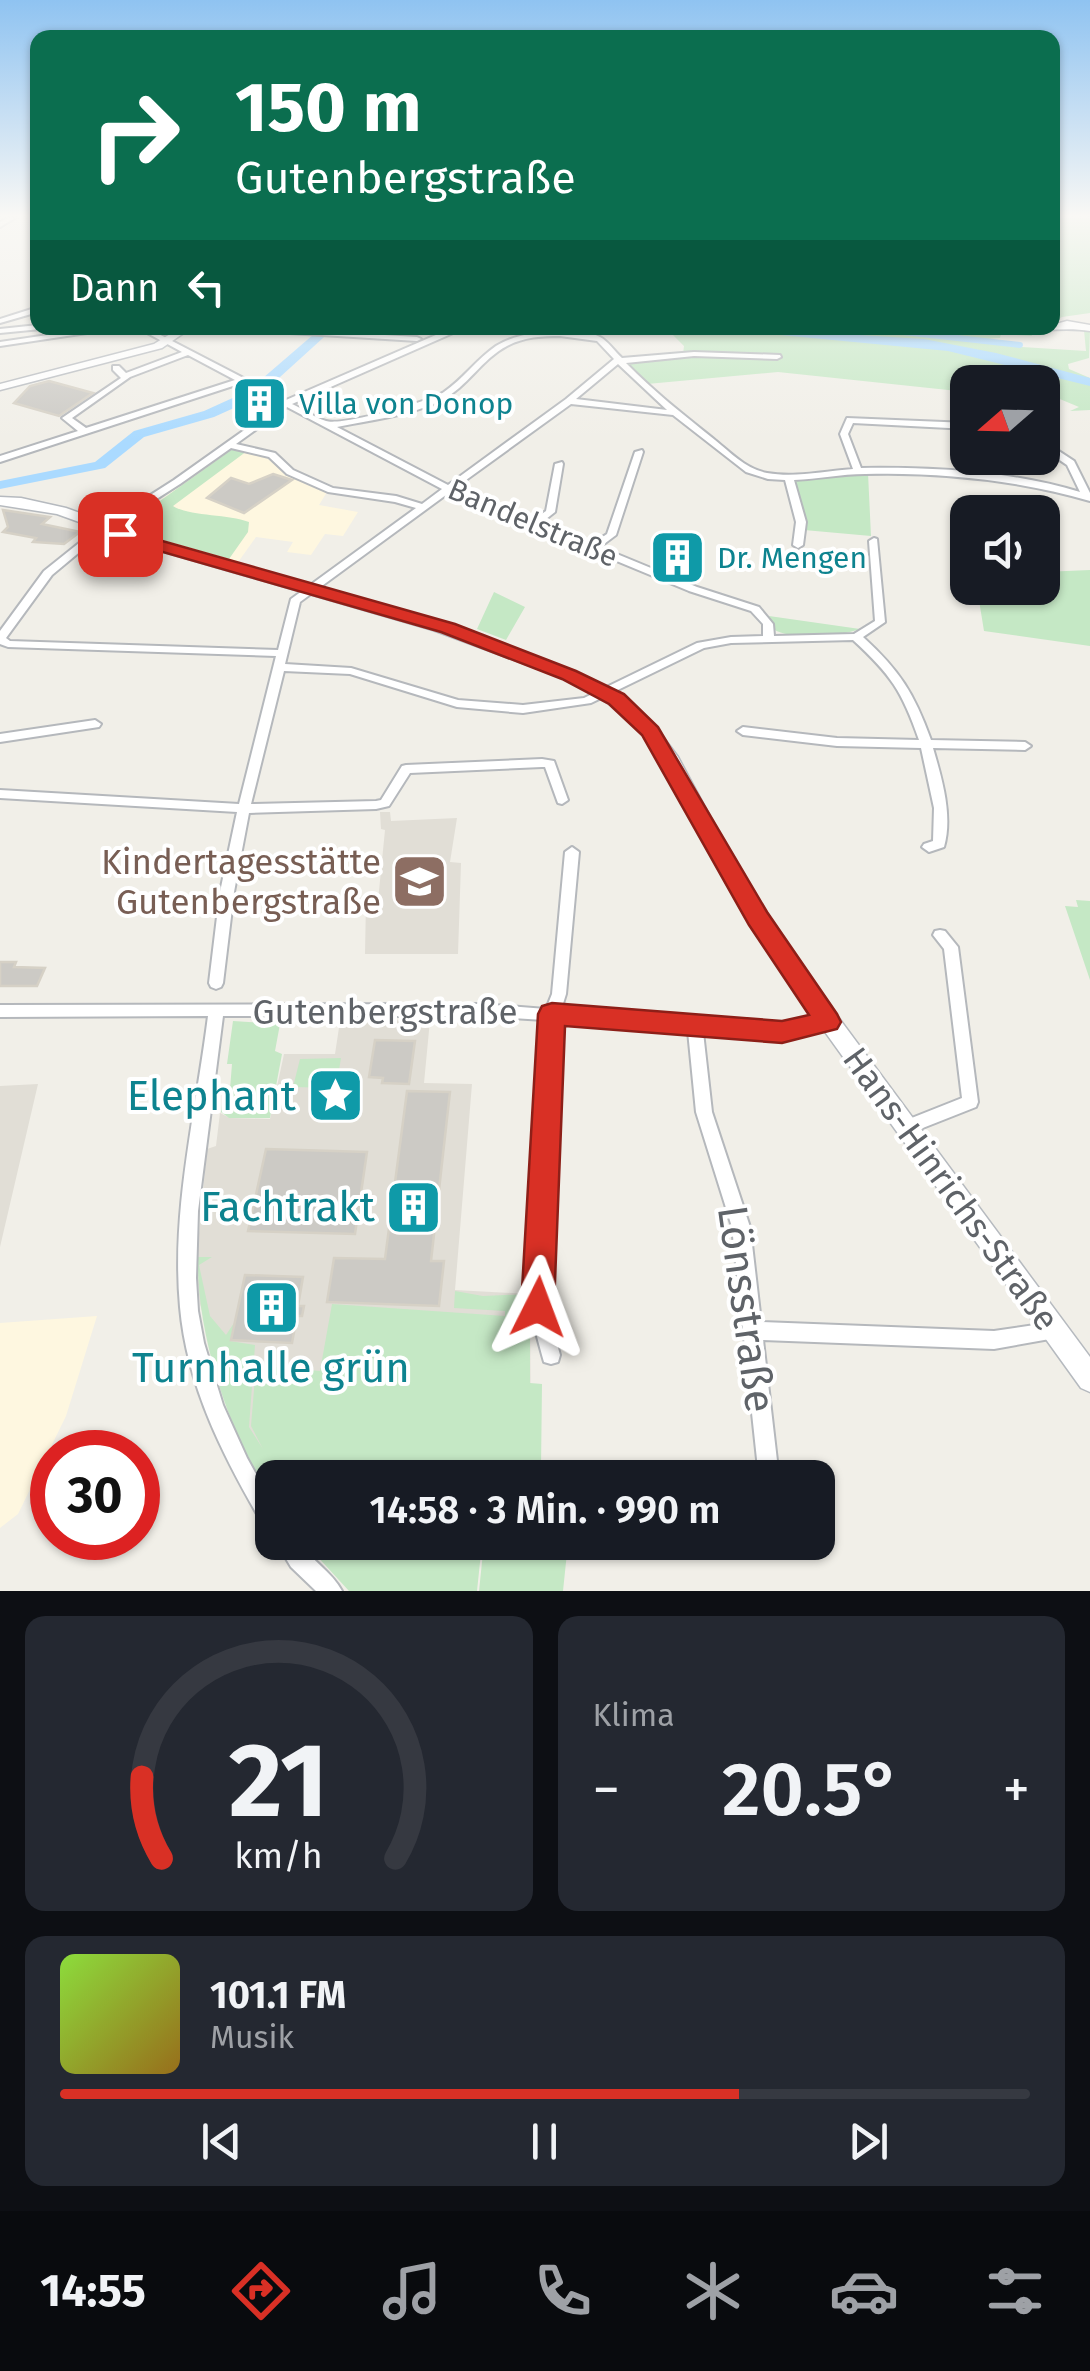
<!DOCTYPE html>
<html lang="de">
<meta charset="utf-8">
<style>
body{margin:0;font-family:"Fira Sans",sans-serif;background:#242831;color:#f1f3f6;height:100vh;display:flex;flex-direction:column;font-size:38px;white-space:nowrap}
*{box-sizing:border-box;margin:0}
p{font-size:32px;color:#9ea1a6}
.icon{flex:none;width:55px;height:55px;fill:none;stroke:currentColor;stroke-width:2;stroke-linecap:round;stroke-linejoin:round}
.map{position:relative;height:1591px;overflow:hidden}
.sheet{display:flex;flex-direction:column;gap:25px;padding:25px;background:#0d0f14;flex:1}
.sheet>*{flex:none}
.hud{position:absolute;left:30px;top:30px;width:1030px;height:305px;border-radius:20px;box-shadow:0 2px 8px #0004;background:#0b6e4f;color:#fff;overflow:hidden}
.needle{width:65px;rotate:250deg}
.controls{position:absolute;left:950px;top:365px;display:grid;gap:20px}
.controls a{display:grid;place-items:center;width:110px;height:110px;border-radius:20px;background:#171b24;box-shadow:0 2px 8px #0004;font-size:50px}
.speed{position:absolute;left:30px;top:1430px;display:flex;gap:20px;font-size:50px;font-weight:700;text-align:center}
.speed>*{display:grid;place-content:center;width:130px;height:130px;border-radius:50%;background:#171b24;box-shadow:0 2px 8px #0004;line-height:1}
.speed .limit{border:15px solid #d22;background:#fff;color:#111}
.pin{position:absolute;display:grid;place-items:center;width:85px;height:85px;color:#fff;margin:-42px;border-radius:20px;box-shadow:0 5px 15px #0006}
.me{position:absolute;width:110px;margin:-55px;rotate:3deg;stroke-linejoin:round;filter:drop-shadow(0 0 8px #0008)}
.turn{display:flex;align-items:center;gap:35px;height:210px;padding:0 40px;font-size:45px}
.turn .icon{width:130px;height:130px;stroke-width:2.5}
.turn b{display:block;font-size:70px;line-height:85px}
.then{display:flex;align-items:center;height:95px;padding:0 40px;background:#0003;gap:20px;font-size:38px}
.big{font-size:75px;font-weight:600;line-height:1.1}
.sheet .widget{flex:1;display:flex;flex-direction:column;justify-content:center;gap:15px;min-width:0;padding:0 35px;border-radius:20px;background:#242831}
.sheet .dial{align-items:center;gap:0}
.dial svg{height:260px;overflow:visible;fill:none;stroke:#363941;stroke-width:7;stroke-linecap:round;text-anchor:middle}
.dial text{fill:#f1f3f6;stroke:none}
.song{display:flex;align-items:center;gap:30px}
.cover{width:120px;height:120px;border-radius:15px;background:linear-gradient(135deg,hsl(90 70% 55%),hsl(40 70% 35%))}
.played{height:10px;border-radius:5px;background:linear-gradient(90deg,#d93025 70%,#363941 70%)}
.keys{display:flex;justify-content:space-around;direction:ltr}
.heat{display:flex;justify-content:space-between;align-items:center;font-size:55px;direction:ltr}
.sheet .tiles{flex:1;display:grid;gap:25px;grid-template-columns:1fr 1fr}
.widget:last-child{grid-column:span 2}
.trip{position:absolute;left:255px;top:1460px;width:580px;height:100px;border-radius:20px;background:#171b24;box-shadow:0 2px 8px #0004;font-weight:600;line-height:100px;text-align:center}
.dock{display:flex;height:160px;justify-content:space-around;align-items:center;background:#090b0e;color:#9ea1a6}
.dock .icon{width:70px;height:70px}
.dock .on{color:#d93025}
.dock b{font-size:45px;color:#f1f3f6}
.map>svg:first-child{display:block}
.commercial{fill:#fef7e0}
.education{fill:#e1ded6}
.green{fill:#c5e8c5}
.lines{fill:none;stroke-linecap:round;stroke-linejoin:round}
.canal{stroke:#aadaff;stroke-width:6}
.river{fill:#aadaff;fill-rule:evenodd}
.building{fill:#cccac5;stroke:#d6d1c6;stroke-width:2.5}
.street-casing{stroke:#b5b8bc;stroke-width:4}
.secondary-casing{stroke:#b6babf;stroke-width:3}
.street{fill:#fff;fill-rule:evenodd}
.secondary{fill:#fff;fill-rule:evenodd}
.route{fill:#d93025;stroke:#8d1f18;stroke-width:2.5}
.labels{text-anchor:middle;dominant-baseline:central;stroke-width:8;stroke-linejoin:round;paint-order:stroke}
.far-culture-label{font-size:30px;fill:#0d838f;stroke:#fff;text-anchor:start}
.far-street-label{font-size:30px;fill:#5f6368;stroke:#fff}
.education-label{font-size:35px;fill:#785e54;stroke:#fff;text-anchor:end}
.street-label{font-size:35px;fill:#5f6368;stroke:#fff}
.near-culture-label{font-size:42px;fill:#0d838f;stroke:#fff;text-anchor:end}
.near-street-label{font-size:42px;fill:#5f6368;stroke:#fff}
</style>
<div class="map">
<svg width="1090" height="1591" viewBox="0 0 1090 1591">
<rect width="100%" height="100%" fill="#f1efe8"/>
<path class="commercial" d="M232,447l40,10 11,15 44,20 -8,13 39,7 -15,24 -18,-2 -14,21 -24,-3 6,-10 -37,-5 -20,28 -113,-37z
M97,1316l-31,100 -48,98 -18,14v-205z"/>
<path class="education" d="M380,812h10l1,9 66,-3 -7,44 11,1 -3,91h-93l1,-53h12l7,-71 -4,-1z
M430,1020l-6,63 48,1 -17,206 75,4 1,183 -259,1v21l-37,-70 -35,-125 -4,-39 11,-116 9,-3 4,-33 10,5 40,1 14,-65h51l5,-33z
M38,1084l-38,163v-161z"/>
<path class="green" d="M1052,218h38v95l-28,4 -9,5z
M652,328l378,2 2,6 -31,-2 -1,4 -13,1 35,8 64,4 -2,-21h6l-1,28 -21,6 1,5 21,9v32l-20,1 9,-4 -36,-15 -1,-10h-74l-1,10 -189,-20 -131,12 -25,-23 61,-7 1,-8 -11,-11 -25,-2z
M234,448l13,3 -74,55c15,10 54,8 76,16l-1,10 -19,27 -73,-21 -22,-12 2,-8z
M868,473l3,63 -67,-6 -12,-50z
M1090,570v76l-106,-15 -7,-43h65l1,-16z
M494,592l31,15 -19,33 -29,-11z
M769,616l91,13c-22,8 -67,12 -87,0z
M1076,900l14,1v79l-25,-74 13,1z
M233,1021l47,3 -5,27 7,3 -12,64h-41l-8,-6 3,-22 6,-1 2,-25h-5z
M341,1058l-5,30 -43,-1 7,-28z
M198,1257h14l-13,8 11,51 16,19 8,-12 -4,18 25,4 -6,82 14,22 -12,-23 5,-61 64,6 12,-67 173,12v-5l-51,-3 1,-17 28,5 47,-2v89l12,1 -1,84 11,9 -280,1v20c-43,-62 -76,-166 -74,-241z
M305,1543h177l-5,48h-128z
M484,1543h84l-5,48h-84z"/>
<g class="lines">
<path class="canal" d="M867,328l153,17"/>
<path class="river" d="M321,328h13l-76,69 -44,20 -70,20 -39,31 -105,21v-8l95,-19 39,-31 70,-20 44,-20z
M746,328l178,11 72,14 94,25v8l-142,-35 -178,-17z"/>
</g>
<path class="building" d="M49,381l44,12 -34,23 -45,-13 16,-17z
M273,474l19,6 -48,33 -37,-15 24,-20 18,6z
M3,510l47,7 -8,7 38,8 -16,12 -31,-2 3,-4 -33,-6 5,-5z
M0,962h16l-2,5 31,1 -8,18h-37z
M375,1040l40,1 -6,43 -27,-1 1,-5 -14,-1z
M407,1091l43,1 -19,169h13l-5,45 -112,-4 7,-44 51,1z
M266,1149l101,3 -12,82 -107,-3z
M245,1275l58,2 -5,29h6l-2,10h-5l-5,27 -61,-3z"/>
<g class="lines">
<defs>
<path id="street" d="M8,218h7l-15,9v-5z
M38,307v5l-38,11v-4z
M38,325v3l3,1 -41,4v-4z
M95,328h16l-4,2 -107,16v-4z
M138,328h9l139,72 166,-72h8v2l-168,74c11,5 23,14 34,17 16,5 102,-19 118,-29 19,-13 33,-33 52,-46 23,-15 78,-21 104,-9 8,4 15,15 22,21l72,-6 86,3 1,2 -4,2 -83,-3 -68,7c27,28 58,52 89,77 16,13 31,29 52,33 28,5 57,-2 86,-4l-13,-35 7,-16 121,5v6l-115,-6 -5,11 13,34c73,-1 150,3 219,24l-13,-27 -25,-17v-6h3l29,19 16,32v8c-73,-21 -150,-29 -225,-27 -24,0 -47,5 -71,6l12,42 -3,23 -5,3 -5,-3 3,-23 -11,-42 -17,-1 -22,-7 -73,-57 -102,-11 -116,84 78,32 13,-9 9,-47 7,-2 1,2 -8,48 -14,11 51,21 15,-10 28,-82 7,-2 1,2 -27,83 -16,12 97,40 62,20 14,17 1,12 80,-2 21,-13 -6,-80 5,-3 3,1 8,83 -22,15c37,34 51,56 68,103l94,2 6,4 -6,4 -92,-2c9,31 20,68 11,99l-15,5 -7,-5 2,-3 9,-3 1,-33 -13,-60 -84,-2 -94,-11 -6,-4 6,-4 94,11 82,2c-17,-49 -28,-65 -66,-100l-122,3 -27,5 -113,55 -68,10 -66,-6 -107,-33 -66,-3 -33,133 125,-3 5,-1 21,-34 4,-1 136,-6 12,2 14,39 -6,4 -4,-1 -13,-36h-3l-132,6 -21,33 -13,3 -127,4 -15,79 -11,91 -2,4 -5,2 -5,-2 -2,-4 11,-91 17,-80 -237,-14v-8l239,14 37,-148 -268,-9 -8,-3v-13l44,-60 50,-40 80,-51 107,-76 -39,-21 -242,79v-6l78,-25 -16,-13 59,-40 -8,-8v-4h6l7,7 56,-21zM560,336l37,5 17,18 -48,40 -118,86 -111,-58c34,-7 73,-11 105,-27 25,-13 40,-41 65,-54 17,-9 35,-10 53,-10zM188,355l47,25 -149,48 -14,-10 58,-41zM618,364l49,46 -91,-11zM287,407l155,82 -20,15 -26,-8 -63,-8 -40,-18 -18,-17 -39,-9zM231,448l38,9 18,17 41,18 67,10 21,6 -125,91 -13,51 -268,-9 -4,-3 46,-63 48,-40 80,-51zM450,492l239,99 62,20 12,13v12l-32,1 -34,6 -113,55 -61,7 -65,-5 -107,-32 -66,-4 15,-62z
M238,328h32l147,9 4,2 -4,2 -175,-11z
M95,720l6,4 -2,3 -99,15v-8z
M572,847l7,5 -13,142 -5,16 221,16 46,-10 5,2 2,4 -2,4 -5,2 -46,10 -79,-6 9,80 38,115 11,95 233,9 61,-9 6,3 3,6 -3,6 -67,12 -231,-9 16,138h-20l-27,-251 -36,-115 -8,-81 -129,-9 -12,285 13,48 -2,7 -7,2 -7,-2 -2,-7 -13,-48 15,-287 -62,-4h-259l-25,195 -2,67 2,33 6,32 19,62 24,53 25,45v28l-7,-3c-40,-68 -78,-141 -85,-221 -9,-97 16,-195 28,-291l-208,1v-12l482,-1 64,5 6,-15 13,-142z
M940,930l5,1 13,16 20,155 -2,5 -71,28 -6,-2 -2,-5 2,-5 63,-25 -18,-149 -11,-14 2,-4z
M276,1542h23c12,18 33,30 43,49h-26l-25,-24z"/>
<path id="secondary" d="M1067,321l23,4v6c-22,-4 -45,0 -68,0l-5,-3h35v-3z
M180,328h11l-29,20 -162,42v-6l154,-40z
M0,497l21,1 45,10 98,35 279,80 134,50 52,29 25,23 24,32 58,108 65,102 289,390v35l-9,-4 -294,-409 -70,-113 -54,-105 -20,-29 -25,-23 -52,-30 -133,-49 -279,-81 -97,-35 -57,-9z"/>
</defs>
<use href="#street" class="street-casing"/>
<use href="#secondary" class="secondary-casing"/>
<use href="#street" class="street"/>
<use href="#secondary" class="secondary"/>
</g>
<linearGradient id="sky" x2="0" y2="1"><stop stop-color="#8fc3f1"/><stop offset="0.49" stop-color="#f9f8f5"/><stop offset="1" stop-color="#f9f8f5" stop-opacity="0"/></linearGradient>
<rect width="1090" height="441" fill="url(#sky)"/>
<path class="route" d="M120,529l335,95 121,47 48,23 34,33 109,185 70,102 4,8 -4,7 -55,14 -217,-17 -11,281 -5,11 -11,5 -12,-5 -5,-11 17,-293 4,-8 10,-3 230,18 27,-6 -60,-90 -107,-190 -33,-31 -47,-25 -121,-47 -327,-94 -2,-4z"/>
<defs>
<symbol id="building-square" viewBox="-11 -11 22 22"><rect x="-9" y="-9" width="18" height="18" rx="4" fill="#0f9aa8" stroke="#fff"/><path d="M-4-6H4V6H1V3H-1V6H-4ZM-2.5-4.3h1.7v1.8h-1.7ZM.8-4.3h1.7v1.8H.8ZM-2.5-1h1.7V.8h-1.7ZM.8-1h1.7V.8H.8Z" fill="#fff"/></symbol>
<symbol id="school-square" viewBox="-11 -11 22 22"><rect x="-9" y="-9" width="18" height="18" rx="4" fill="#8d6e63" stroke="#fff"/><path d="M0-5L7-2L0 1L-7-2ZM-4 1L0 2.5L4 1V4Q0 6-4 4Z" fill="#fff"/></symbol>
<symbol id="sight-square" viewBox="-11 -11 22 22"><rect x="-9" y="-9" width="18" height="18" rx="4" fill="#0f9aa8" stroke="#fff"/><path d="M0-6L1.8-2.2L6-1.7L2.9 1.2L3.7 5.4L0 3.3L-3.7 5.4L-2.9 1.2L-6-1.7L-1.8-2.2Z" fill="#fff"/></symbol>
</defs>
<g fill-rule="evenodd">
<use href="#building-square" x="228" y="372" width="63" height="63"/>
<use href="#building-square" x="646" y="526" width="63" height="63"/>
<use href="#school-square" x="388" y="850" width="63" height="63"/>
<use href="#sight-square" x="304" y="1064" width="63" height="63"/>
<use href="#building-square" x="382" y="1176" width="63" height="63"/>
<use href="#building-square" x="240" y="1276" width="63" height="63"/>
</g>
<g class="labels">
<g class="far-culture-label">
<text x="299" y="404">Villa von Donop</text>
<text x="717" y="558">Dr. Mengen</text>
</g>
<g class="far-street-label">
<text transform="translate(533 523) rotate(23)">Bandelstraße</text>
</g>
<g class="education-label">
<text x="381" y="862">Kindertagesstätte<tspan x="381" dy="40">Gutenbergstraße</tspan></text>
</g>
<g class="street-label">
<text x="385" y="1012">Gutenbergstraße</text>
<text transform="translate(951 1189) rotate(54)">Hans-Hinrichs-Straße</text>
</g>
<g class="near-culture-label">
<text x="296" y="1096">Elephant</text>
<text x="375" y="1207">Fachtrakt</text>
<text x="271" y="1368" text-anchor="middle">Turnhalle grün</text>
</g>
<g class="near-street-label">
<text transform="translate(746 1309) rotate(82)">Lönsstraße</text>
</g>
</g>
</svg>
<div class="controls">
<a><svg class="needle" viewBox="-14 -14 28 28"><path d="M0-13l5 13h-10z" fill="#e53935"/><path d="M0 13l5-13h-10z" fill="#9ea1a6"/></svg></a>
<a><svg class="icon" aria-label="sound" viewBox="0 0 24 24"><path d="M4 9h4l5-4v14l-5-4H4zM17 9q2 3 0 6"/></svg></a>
</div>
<div class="speed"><div class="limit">30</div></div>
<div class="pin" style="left:120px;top:534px;background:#d93025"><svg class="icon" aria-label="arrive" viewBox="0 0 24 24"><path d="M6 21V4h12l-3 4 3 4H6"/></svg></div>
<svg class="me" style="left:538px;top:1307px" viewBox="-20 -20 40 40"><path d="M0-17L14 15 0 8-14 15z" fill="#d93025" stroke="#fff" stroke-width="4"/></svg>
<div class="trip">14:58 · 3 Min. · 990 m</div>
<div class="hud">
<div class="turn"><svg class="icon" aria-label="right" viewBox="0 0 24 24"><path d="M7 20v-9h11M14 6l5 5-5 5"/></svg><div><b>150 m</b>Gutenbergstraße</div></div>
<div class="then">Dann<svg class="icon" aria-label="left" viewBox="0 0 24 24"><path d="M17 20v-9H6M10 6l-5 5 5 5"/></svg></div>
</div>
</div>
<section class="sheet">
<div class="tiles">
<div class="widget dial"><svg viewBox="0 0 100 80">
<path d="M14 69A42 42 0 1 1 86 69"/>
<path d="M14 69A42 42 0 0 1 8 44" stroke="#d93025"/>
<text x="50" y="56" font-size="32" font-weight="700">21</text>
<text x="50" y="72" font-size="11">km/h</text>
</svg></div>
<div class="widget"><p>Klima</p>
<div class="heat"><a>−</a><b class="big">20.5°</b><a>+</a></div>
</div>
<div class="widget">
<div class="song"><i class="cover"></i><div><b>101.1 FM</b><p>Musik</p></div></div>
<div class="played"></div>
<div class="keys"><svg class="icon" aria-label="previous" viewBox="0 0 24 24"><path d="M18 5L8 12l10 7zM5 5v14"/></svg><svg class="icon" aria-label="pause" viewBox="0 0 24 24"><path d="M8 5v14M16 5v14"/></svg><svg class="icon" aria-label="next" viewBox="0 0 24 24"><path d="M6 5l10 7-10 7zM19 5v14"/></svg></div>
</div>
</div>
</section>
<nav class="dock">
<b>14:55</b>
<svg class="icon on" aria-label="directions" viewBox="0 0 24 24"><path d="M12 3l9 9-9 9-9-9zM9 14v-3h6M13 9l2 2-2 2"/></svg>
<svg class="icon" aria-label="music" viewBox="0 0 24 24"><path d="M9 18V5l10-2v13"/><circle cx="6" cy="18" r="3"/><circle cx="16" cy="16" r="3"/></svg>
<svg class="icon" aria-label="phone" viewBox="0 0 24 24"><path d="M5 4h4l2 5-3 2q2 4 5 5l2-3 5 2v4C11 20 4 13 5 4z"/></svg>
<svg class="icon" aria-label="climate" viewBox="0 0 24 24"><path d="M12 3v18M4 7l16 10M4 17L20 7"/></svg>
<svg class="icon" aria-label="car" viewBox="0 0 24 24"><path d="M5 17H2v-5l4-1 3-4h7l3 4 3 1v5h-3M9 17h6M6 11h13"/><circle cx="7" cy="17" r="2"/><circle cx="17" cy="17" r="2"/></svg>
<svg class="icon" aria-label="filters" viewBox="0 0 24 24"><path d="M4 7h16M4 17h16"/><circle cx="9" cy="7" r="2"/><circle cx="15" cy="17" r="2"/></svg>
</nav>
